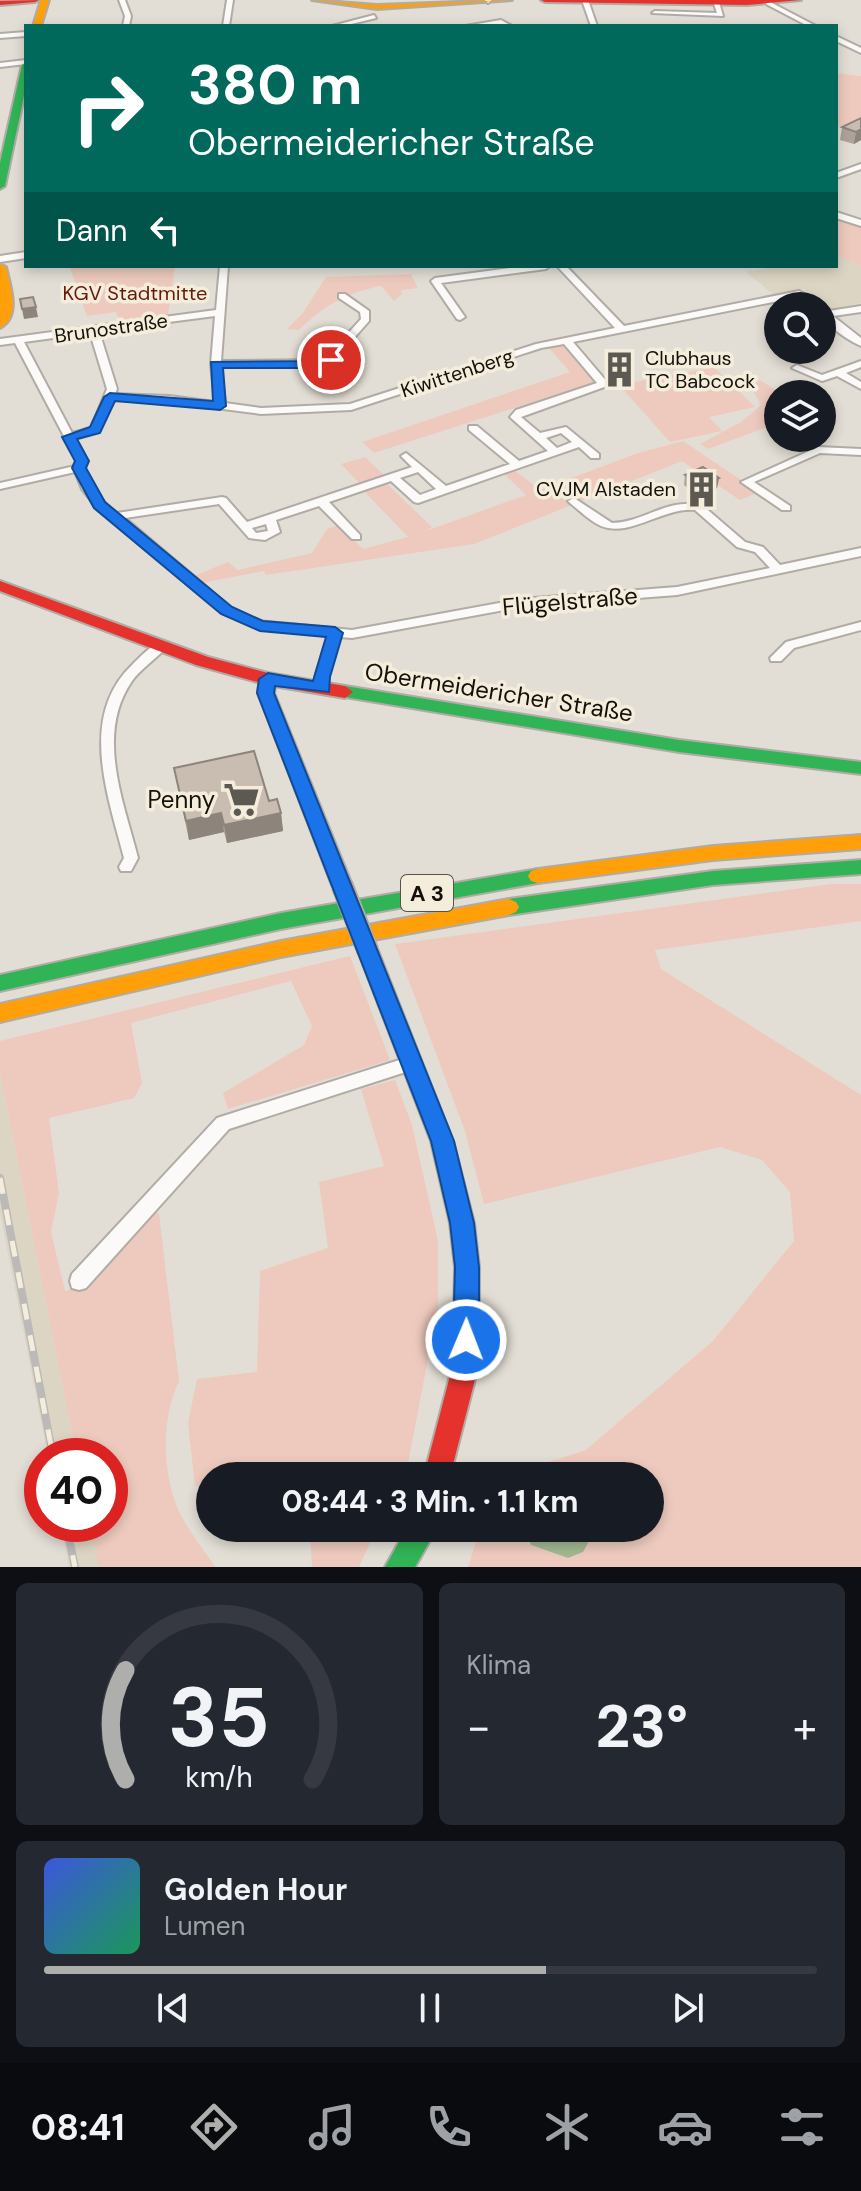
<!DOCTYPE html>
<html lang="de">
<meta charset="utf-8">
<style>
body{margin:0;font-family:"DM Sans",sans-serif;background:#242831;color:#f1f3f6;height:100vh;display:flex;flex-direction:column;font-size:30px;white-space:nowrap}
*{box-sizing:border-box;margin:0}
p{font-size:26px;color:#9ea1a6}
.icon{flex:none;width:44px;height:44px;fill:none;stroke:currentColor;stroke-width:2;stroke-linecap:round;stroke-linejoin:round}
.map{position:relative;height:1567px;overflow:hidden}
.sheet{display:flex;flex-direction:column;gap:16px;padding:16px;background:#0d0f14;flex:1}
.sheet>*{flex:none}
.guide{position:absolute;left:24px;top:24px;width:814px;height:244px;border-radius:0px;box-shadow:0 4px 12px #0003;background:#00695c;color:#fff;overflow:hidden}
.fabs{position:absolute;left:764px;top:292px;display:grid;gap:16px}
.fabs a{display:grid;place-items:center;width:72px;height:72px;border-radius:50%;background:#171b24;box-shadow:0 4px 12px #0003;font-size:40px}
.speed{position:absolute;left:24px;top:1438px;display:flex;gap:16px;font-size:40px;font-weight:700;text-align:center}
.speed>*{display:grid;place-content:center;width:104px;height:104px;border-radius:50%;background:#171b24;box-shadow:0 4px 12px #0003;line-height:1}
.speed .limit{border:12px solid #d22;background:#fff;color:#111}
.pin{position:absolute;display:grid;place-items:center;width:68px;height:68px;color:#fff;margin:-34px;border:4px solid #fff;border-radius:50%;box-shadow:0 2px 8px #0007}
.me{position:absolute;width:88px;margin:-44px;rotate:1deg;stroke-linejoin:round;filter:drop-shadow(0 0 6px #0008)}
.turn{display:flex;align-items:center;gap:28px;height:168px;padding:0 32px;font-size:36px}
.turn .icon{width:104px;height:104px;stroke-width:2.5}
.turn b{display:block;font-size:56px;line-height:68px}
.then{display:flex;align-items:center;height:76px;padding:0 32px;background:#0003;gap:16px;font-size:30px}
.big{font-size:60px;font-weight:700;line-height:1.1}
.sheet .widget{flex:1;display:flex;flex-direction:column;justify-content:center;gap:12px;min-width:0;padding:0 28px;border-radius:12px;background:#242831}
.sheet .dial{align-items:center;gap:0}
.dial svg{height:208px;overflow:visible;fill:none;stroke:#363941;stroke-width:7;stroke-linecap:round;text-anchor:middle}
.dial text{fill:#f1f3f6;stroke:none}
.song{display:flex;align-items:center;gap:24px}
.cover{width:96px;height:96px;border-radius:12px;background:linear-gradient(135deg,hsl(230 70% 55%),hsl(150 70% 35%))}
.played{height:8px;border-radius:4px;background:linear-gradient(90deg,#aeaeac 65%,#363941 65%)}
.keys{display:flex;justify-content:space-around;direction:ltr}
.heat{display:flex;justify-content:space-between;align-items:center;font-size:44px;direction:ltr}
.sheet .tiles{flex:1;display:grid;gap:16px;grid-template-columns:1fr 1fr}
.widget:last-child{grid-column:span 2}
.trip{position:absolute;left:196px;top:1462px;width:468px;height:80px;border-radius:40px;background:#171b24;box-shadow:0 4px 12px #0003;font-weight:700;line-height:80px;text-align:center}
.tabs{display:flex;height:128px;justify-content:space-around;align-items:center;background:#090b0e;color:#9ea1a6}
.tabs .icon{width:56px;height:56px}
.tabs .active{color:#aeaeac}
.tabs b{font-size:36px;color:#f1f3f6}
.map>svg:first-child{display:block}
.built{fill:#ddd5c4}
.green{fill:#edcabd}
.water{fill:#a2b890}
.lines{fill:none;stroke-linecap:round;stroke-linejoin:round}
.street-casing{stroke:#b0aca5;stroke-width:4}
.fast-casing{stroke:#b0aca5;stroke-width:4}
.slow-casing{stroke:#b0aca5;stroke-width:4}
.jam-casing{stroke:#b0aca5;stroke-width:4}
.street{fill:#fbfaf9;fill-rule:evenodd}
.fast{fill:#30b455;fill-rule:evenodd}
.slow{fill:#ff9f0a;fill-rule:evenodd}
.jam{fill:#e5322d;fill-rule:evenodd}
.rail-casing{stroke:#bbbab8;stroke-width:8}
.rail{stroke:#f5eddc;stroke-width:5;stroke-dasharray:16;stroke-linecap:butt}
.jam-bridge-casing{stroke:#b0aca5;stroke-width:23;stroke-linecap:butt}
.jam-bridge{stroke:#e5322d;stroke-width:19}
.wall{fill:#ada398}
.shaded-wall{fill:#8d847c}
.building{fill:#c9bdb1;stroke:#8d847c;stroke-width:2}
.route{fill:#1a73e8;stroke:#114b97;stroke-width:2}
.labels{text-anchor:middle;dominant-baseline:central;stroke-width:7;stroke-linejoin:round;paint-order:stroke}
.far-park-label{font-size:20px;fill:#681b09;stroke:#f5eddc}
.far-street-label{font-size:20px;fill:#14110b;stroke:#f5eddc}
.far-poi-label{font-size:20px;fill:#14110b;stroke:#f5eddc;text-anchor:start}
.shield{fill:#f5eddc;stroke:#58534a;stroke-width:2}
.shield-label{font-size:22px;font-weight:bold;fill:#14110b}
.street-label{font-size:24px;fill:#14110b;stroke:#f5eddc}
.poi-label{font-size:24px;fill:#14110b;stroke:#f5eddc;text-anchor:end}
</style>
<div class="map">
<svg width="861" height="1567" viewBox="0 0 861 1567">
<rect width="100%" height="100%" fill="#e2ded5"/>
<path class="built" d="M836,254l25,12v37l-31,7 -27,-21 -29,6 -28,-23 32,-6h58z
M0,1070l78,386h-30l-48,-243z
M61,1524h30l9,43h-31z"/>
<path class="green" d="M836,73l25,3v46l-25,5z
M836,219l25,8v39l-25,-12z
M88,266h87l-7,49 -48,7 -4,-10 -29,4 -17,-48z
M411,274l7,14 -17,2 1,4 -8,7 -13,-15c-34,6 -57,20 -82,44l-12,-1 15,-15 24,-37z
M563,346l32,36 -221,71 -12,-11 208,-70 -21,-24z
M714,367l41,40 -46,10 13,14 -52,11 -51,-57z
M760,380l22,14h-4v29l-70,26 -8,-5 41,-22 20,-17 -11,-19z
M683,441l76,51 -19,8 -58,-39 -208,83 -208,31 -2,-4 -68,13 -7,-6 39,-16 10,8 74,-17 15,-24 12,-4 24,24 45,-12 -46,-48 28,-9 -3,4 45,43 -6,4 100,-36 -23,-22 10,-4 27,21 95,-36z
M365,457l21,20 -24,9 -21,-22z
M831,884h30v37l-206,29 6,19 200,126v472h-393l12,-39h44l7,17 37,13 15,-6 4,-9 -5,-15h68v-52h-145l81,-26 127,-109 81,-100 -4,-49 -28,-32 -42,-13 -236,57 -19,-73 -70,-187z
M350,956l40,104 -162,49 -5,-16 81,-48 8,-19 -21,-45 -160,42 11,60 -8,15 -85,20 10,75 -8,39 14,59 18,-5 70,-75 6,3 20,167c-18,38 -17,89 -1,128 9,20 25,39 37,58h-116l-8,-43h19v-68h-33l-77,-385v-30z
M395,1080l17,45 26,116v66l-32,167 -115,2 -6,-4 -75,4v8l-15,2 -7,-63 9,-44 60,-7 3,-101 68,-23 -9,-66 65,-16 -23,-77z
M310,1528h67l-18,39h-47z"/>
<path class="water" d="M524,1528h58l6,15 -5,9 -15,6 -37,-13z"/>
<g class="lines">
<defs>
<path id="street" d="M119,0h6l6,16 -2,10h-6l2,-10z
M227,0h6l-4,26h-6z
M485,0h6v1l-3,2z
M582,0h6l9,26h-6z
M709,0l10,2 4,14 -71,-3 3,-2 62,2 -3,-9z
M766,2h4l46,24h-8l-42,-22z
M374,15l2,3 -33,8h-11z
M501,20l11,6 -12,-2 -35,2z
M26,32v4l-26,2v-4z
M836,36l25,12v5l-25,-12z
M26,60v4l-26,3v-4z
M861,164v5l-25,9v-5z
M836,212l25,8v6l-25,-8z
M26,252v6l-26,4v-6z
M220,266h8l-7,95 103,-1 37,-41 -1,-7 -21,-14v-4h6l24,17v10l-39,44 -109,2 4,36 36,5 89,-4 186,-60 79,-16 -58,-62h9l58,60 175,-35 23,13 7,7 32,-5v6l-28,4 28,22v8c-15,-7 -39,-22 -39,-40h-10l-14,-9 -225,45 34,40v4l-86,31 19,16 26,-6 33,27v4h-8l-12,-11 -161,56 -4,-1 -23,-21 -62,21 31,33v4h-8l-33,-33 -43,14 4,12 -15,8 -16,-2 -30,-34 -94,14 105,89 28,14 94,9 169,-31 156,-12 93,-19 -15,-16 -18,-5 -42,-37c-32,-3 -65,28 -94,16 -11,-5 -21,-15 -31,-23l-2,-2 6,-3 38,25c33,-1 54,-25 90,-18l43,37 18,5 17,18 81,-17v8l-184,39 -156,12 -169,31 -12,-1 -13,40 3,11 -7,4 -5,-1 -3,-14 13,-41 -73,-8 -33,-15 -102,-89 -21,-13 -17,-22 -7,-17 -75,17v-6l75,-17 2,-5 -62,-118 -15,2v-6l216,-29zM215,316l-4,48 4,38 -46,-6 -54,-2 2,-5 -18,-58zM90,333l17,56 -16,39 -19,5 -48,-91zM564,344l33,39 -81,27 -6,7 38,34 -29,10 -42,-35h-8v4l41,34 -64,22 -40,-33 -5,3 11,11 -165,55 -21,-24 -4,-1 -105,16c-17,-11 -25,-27 -33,-45l3,-7 -12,-22 24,-7 13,-32 57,2 92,12 90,-4 190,-62zM561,433l11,9 -15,6 -11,-10zM418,472l18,17 -16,6 -20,-17zM266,524l2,7 -12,2 -4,-5z
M526,266h24l-4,3 -105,14 24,34 -5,3 -3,-1 -26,-38 4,-3z
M861,361v6l-15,6 15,9v7l-24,-13 -15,5 -30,-13 5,-3 25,10z
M818,447l43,2v6l-41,-2 -66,29 36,24v4h-8l-41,-28z
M861,622v8l-67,18 -13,13h-10l-1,-3 16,-16z
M161,642l6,4c-10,13 -26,22 -35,35 -37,53 -8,122 6,177l-7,13h-10l-2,-4 5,-9c-16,-62 -46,-141 8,-193 9,-9 18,-19 29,-23z
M412,1056l6,2 2,5 -2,5 -189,61 -143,159 -7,2 -7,-2 -2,-7 2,-7 145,-156z"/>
<path id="fast" d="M26,62v24l-21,100 -5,3v-26l22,-98z
M268,673l8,6 -2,14 78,192 -3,5h-14l-3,-5 -74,-192 2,-14z
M345,686l334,54 182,22v12l-182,-22 -340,-56 -2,-4 2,-4z
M861,860v14l-148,11 -204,30 -7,-3 -3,-5 3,-5 7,-3 204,-28z
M538,869l7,2 3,5 -3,5 -7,2 -257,46 -281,62v-16l281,-62z
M407,1528h30l-22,39h-30z"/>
<path id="slow" d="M41,0h8l-8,26h-8z
M312,0l65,5 135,-5 -135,9z
M0,264l6,3c4,19 16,49 -6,61z
M861,835v14l-148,11 -175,23 -7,-2 -3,-5 3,-5 7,-2 175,-23z
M509,899l7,3 3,5 -3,5 -7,3 -228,42 -281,65v-18l281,-63z"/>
<path id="jam" d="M39,0l-4,2 -35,3v-4z
M541,0h260l-54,5 -202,-3z
M0,581l208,76 60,16 77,13 8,6 -8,6 -77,-13 -72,-20 -196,-74z
M368,943l7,2 3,6 75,190 21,82 5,44v97l-29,112h-26l29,-112 2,-97 -5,-44 -19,-82 -73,-190 3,-6z"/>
</defs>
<use href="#street" class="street-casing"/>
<use href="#fast" class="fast-casing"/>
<use href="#slow" class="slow-casing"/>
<use href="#jam" class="jam-casing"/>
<use href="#street" class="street"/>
<use href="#fast" class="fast"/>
<use href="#slow" class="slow"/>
<use href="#jam" class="jam"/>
<defs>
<path id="rail" d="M0,1178l53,278
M66,1524l9,43"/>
</defs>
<use href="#rail" class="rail-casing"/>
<use href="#rail" class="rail"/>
<defs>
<path id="jam-bridge" d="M342,885l26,66"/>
</defs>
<use href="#jam-bridge" class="jam-bridge-casing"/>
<use href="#jam-bridge" class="jam-bridge"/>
</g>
<path class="wall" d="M861,118v22l-7,4 -14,-4 2,-13z
M685,475l34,3 -2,10 -18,8 -15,-11z
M174,768l107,45 2,18 -56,12 -3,-11 -35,8z"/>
<path class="shaded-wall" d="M861,129v11l-7,4 2,-12z
M36,307l2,10 -14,2 -2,-10z
M719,478l-2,10 -18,8 2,-11z
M221,813l3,19 -35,8 -3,-19z
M281,813l2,18 -56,12 -3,-18z"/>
<path class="building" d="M861,118v11l-5,3 -14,-5z
M33,297l3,10 -14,2 -2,-10z
M703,467l16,11 -18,7 -16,-10z
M254,751l15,50 8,-2 4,14 -57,12 -3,-12 -35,8 -12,-53z"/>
<path class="route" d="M331,356l4,1v5l-15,6h-97l3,38 -6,4 -105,-9 -15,32 -23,6 12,22 -3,7 19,34 127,105 31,14 72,6 8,6 -13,44 -1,15 -54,-6 -1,7 180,448 20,82 5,44v73l-4,9 -9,4 -9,-4 -4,-9 2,-73 -5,-44 -19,-82 -174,-448 2,-14 9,-6 45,8 13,-44 -66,-6 -39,-17 -127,-106 -22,-40 3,-7 -13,-24 28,-10 14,-30 6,-4 103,8 -2,-39 107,-1z"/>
<defs>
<symbol id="building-bare" viewBox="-9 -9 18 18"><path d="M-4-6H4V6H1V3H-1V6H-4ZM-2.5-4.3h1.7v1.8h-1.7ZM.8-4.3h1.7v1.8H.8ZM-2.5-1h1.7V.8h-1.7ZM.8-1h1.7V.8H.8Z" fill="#5c5952" stroke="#f5eddc" stroke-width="2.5" paint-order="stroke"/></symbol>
<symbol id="supermarket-bare" viewBox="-9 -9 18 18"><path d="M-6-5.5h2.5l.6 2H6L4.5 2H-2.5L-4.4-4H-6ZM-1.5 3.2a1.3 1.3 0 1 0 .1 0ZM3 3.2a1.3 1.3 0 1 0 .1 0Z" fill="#5c5952" stroke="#f5eddc" stroke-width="2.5" paint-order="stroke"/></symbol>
</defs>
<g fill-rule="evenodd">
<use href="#building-bare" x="594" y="344" width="51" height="51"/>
<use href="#building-bare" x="676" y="464" width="51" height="51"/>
<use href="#supermarket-bare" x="216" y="774" width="51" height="51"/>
</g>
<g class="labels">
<g class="far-park-label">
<text x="135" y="293">KGV Stadtmitte</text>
</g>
<g class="far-street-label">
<text transform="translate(111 328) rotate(-8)">Brunostraße</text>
<text transform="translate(457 373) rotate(-18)">Kiwittenberg</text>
</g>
<g class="far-poi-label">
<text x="645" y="358">Clubhaus<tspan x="645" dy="23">TC Babcock</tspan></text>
<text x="676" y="489" text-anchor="end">CVJM Alstaden</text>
</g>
<rect class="shield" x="401" y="875" width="52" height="36" rx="6"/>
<g class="shield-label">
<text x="427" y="893">A 3</text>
</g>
<g class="street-label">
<text transform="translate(570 601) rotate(-5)">Flügelstraße</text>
<text transform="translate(499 692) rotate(9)">Obermeidericher Straße</text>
</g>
<g class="poi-label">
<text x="215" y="799">Penny</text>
</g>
</g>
</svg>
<div class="fabs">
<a><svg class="icon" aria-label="search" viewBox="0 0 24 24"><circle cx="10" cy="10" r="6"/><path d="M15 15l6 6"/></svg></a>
<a><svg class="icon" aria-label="layers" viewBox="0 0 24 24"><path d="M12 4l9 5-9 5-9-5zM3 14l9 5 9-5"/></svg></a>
</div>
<div class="speed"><div class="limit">40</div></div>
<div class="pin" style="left:331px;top:360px;background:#d93025"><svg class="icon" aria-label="arrive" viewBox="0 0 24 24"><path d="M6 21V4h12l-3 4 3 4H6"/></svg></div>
<svg class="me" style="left:466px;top:1340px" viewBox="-20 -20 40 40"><circle r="17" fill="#1a73e8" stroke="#fff" stroke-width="3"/><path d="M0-11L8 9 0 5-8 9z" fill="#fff"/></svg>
<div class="trip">08:44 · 3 Min. · 1.1 km</div>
<div class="guide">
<div class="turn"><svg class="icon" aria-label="right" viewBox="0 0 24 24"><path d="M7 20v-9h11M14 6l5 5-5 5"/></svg><div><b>380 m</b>Obermeidericher Straße</div></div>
<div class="then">Dann<svg class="icon" aria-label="left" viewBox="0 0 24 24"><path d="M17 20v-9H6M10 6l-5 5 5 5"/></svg></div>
</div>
</div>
<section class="sheet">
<div class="tiles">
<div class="widget dial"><svg viewBox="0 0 100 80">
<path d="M14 69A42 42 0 1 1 86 69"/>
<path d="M14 69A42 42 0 0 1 14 27" stroke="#aeaeac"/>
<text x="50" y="56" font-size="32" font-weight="700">35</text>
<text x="50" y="72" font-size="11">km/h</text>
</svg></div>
<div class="widget"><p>Klima</p>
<div class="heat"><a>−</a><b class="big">23°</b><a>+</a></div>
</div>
<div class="widget">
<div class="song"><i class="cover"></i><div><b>Golden Hour</b><p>Lumen</p></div></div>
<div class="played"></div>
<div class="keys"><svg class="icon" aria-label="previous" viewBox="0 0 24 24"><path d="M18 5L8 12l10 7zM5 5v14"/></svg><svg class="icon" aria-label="pause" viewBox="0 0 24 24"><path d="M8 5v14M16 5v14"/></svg><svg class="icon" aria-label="next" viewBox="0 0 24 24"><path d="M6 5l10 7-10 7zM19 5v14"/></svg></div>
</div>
</div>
</section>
<nav class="tabs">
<b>08:41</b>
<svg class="icon active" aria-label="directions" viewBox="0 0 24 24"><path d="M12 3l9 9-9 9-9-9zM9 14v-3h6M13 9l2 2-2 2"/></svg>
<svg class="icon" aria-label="music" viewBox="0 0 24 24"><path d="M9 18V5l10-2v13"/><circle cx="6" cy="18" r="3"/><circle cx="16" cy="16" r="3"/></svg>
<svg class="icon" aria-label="phone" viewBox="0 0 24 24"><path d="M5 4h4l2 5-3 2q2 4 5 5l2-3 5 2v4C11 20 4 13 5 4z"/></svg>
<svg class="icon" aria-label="climate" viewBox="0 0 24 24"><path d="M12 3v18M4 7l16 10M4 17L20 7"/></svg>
<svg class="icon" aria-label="car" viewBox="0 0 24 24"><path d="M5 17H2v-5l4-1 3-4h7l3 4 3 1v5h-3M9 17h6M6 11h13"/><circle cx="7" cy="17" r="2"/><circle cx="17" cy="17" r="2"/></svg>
<svg class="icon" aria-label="filters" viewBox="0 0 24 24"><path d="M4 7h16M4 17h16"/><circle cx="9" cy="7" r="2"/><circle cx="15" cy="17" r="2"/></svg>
</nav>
